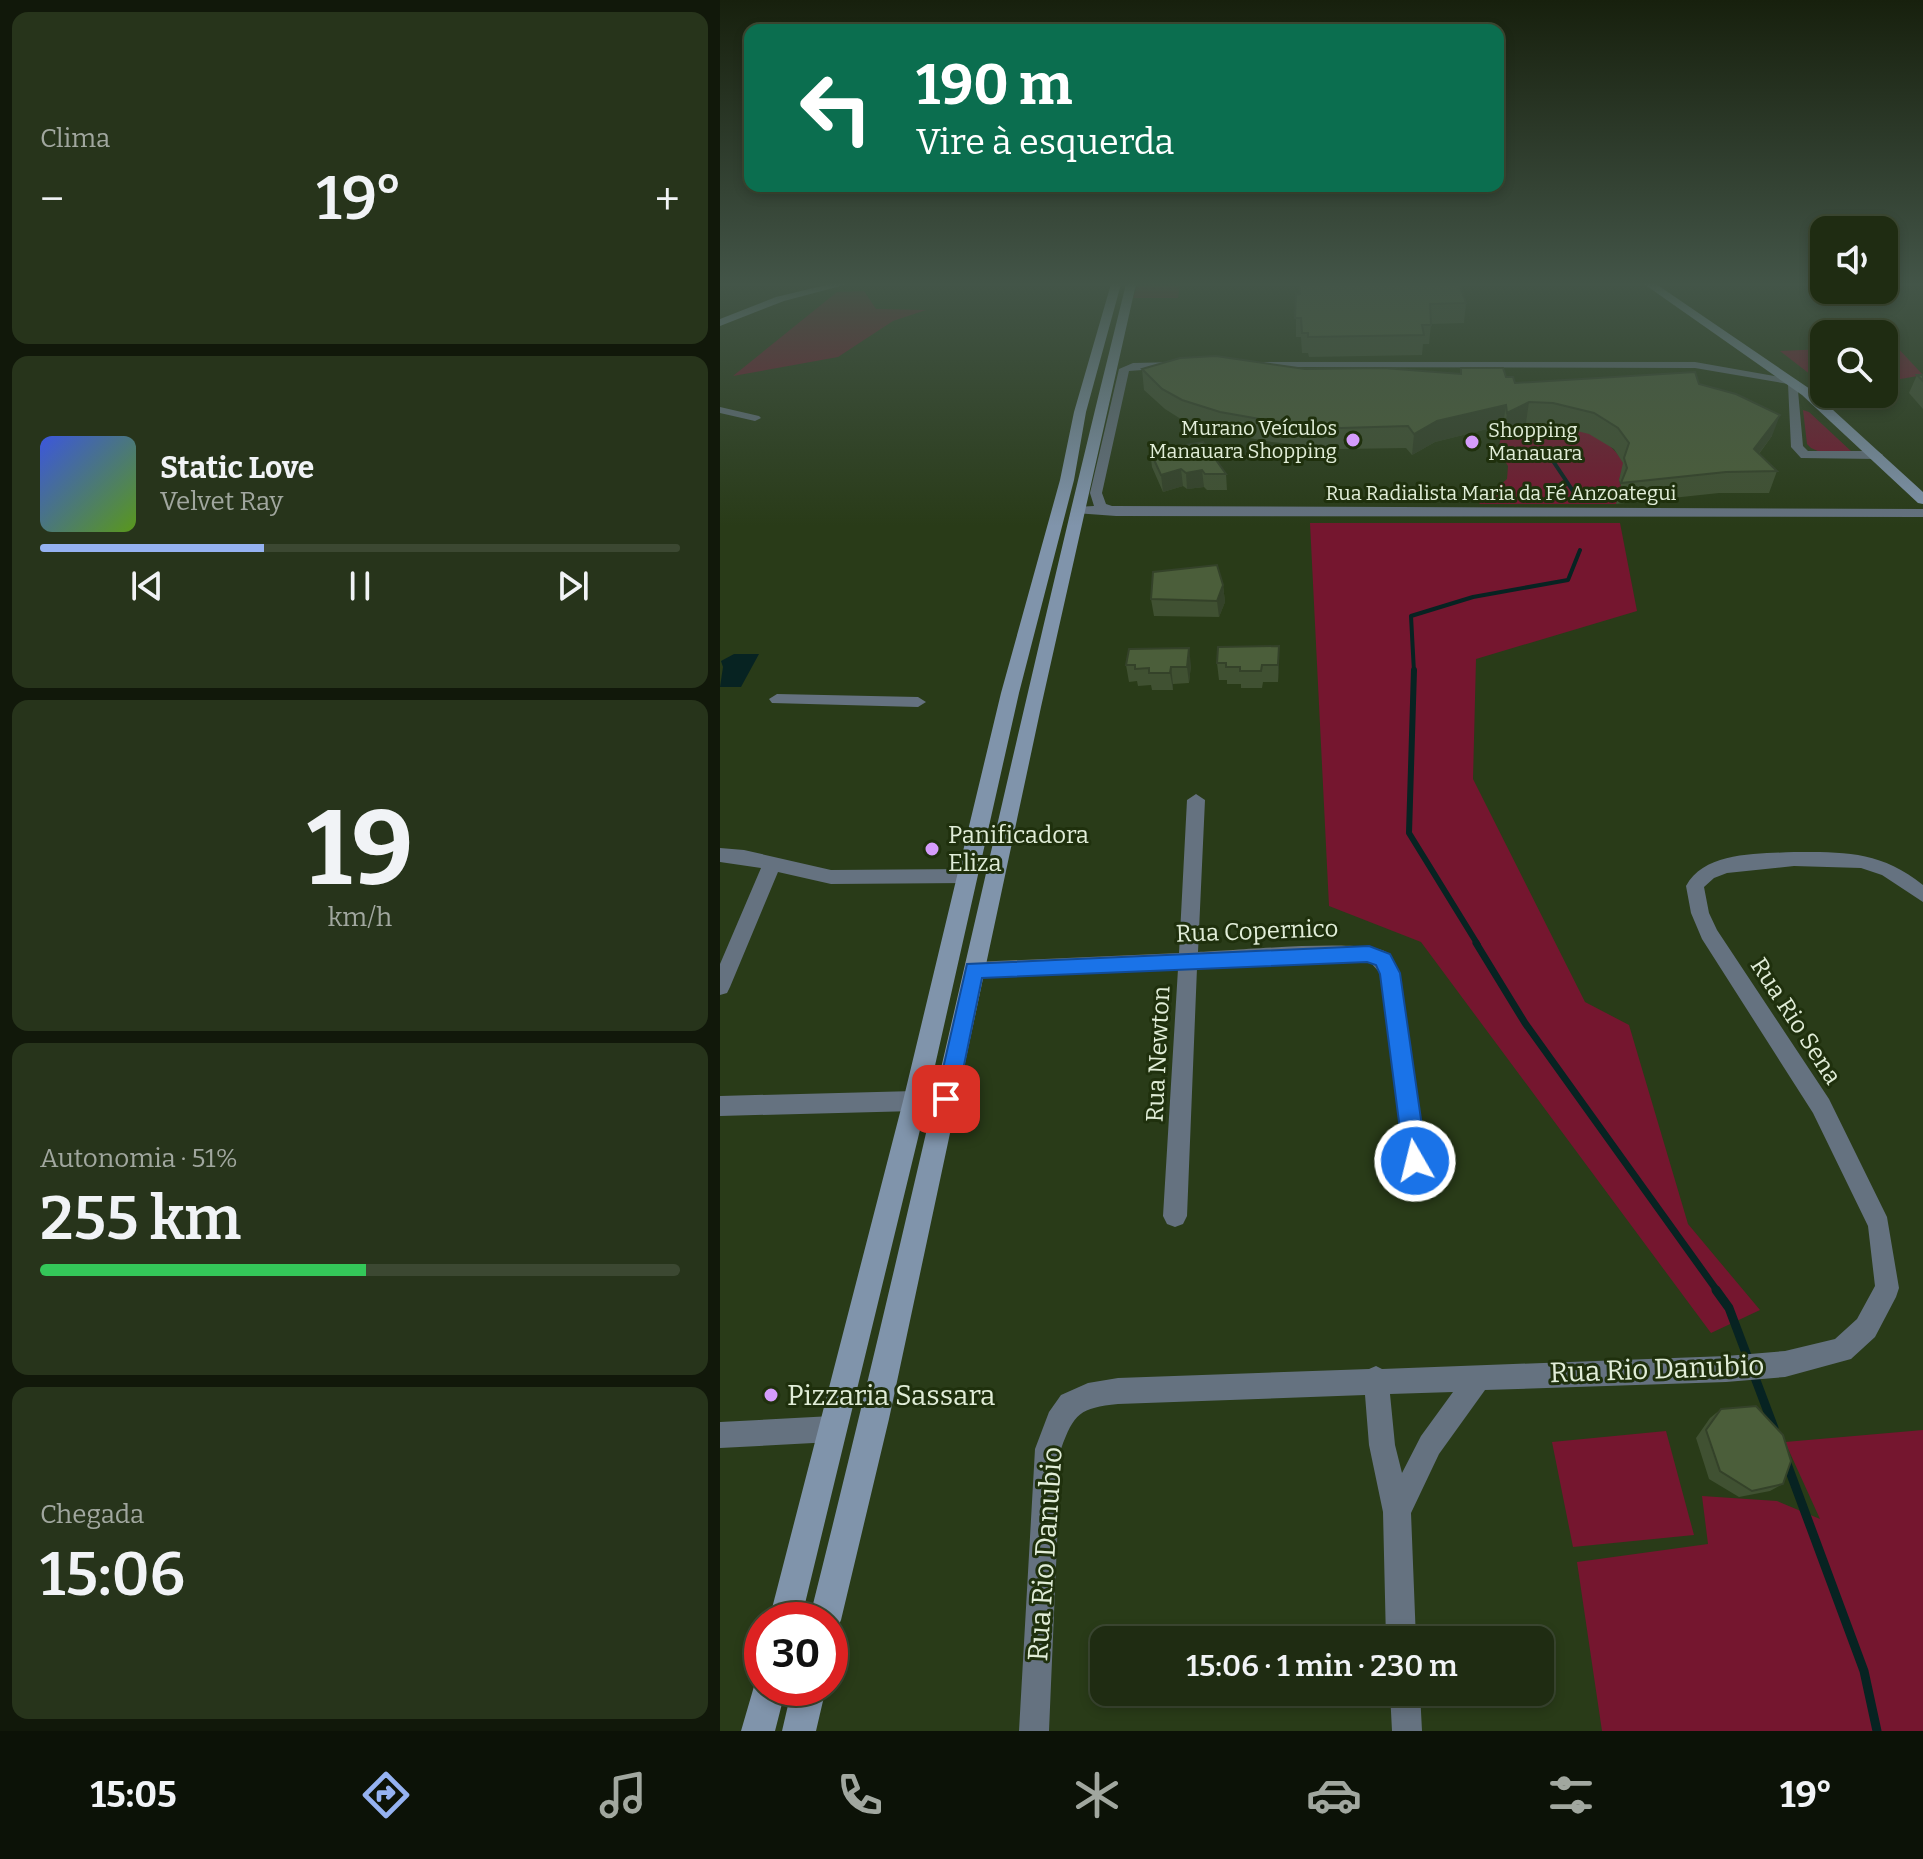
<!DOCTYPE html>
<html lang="pt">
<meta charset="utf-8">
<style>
body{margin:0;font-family:Bitter,serif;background:#27341b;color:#f1f3f6;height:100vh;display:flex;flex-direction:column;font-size:30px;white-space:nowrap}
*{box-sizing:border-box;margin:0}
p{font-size:26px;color:#a1a79f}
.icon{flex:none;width:44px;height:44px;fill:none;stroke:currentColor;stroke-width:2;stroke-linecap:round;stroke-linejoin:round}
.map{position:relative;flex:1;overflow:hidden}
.drawer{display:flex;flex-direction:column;gap:12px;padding:12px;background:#11180a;width:720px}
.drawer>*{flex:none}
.hud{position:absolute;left:24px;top:24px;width:760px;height:168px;border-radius:16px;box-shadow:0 4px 12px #0003,0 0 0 2px #3c4832;background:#0b6e4f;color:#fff;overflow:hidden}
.fabs{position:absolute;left:1090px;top:216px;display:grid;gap:16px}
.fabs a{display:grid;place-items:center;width:88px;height:88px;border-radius:16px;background:#1f2c12;box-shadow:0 4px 12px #0003,0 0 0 2px #3c4832;font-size:40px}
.speed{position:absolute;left:24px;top:1602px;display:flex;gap:16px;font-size:40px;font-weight:700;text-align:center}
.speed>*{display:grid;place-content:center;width:104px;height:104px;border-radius:50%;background:#1f2c12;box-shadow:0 4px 12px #0003,0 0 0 2px #3c4832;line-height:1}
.speed .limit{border:12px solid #d22;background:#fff;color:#111}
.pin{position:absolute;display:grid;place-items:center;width:68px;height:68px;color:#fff;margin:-34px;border-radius:16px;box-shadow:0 4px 12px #0006}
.me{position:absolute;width:88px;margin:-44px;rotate:352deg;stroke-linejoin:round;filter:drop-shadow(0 0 6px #0008)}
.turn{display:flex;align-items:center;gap:28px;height:168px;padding:0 40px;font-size:36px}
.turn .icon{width:104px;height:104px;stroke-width:2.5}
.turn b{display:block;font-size:56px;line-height:68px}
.big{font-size:60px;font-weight:600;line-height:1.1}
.drawer .widget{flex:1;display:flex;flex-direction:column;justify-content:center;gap:12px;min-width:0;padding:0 28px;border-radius:16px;background:#27341b}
.drawer .dial{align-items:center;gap:0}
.dial b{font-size:104px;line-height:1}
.song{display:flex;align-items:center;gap:24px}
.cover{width:96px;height:96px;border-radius:12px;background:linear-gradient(135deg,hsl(230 70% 55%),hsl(90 70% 35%))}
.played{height:8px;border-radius:4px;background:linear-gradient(90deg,#95b2f1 35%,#3c4832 35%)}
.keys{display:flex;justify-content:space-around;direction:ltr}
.heat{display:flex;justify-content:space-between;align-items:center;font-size:44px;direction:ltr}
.charge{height:12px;border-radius:6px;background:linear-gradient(90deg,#34c759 51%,#3c4832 0)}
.trip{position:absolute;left:370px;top:1626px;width:464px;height:80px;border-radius:16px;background:#1f2c12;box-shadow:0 4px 12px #0003,0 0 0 2px #3c4832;font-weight:600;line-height:80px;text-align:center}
.tabs{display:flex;height:128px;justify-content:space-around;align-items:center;background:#0c1207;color:#a1a79f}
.tabs .icon{width:56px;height:56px}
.tabs .current{color:#95b2f1}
.tabs b{font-size:36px;color:#f1f3f6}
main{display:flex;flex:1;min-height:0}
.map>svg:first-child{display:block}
.green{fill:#75162f}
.water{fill:#072322}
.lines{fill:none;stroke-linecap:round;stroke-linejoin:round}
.stream-far3{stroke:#072322;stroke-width:4}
.stream-far2{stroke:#072322;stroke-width:6}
.stream-far1{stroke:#072322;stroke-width:7}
.stream{stroke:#072322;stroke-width:9}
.street{fill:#657280;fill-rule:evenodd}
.secondary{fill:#8094ab;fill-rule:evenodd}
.wall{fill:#405132}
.shaded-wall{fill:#344229}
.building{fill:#4b5e3a;stroke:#344229;stroke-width:2}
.route{fill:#1a73e8;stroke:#114b97;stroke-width:2}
.poi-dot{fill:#d59cfb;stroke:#1f300d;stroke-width:3}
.labels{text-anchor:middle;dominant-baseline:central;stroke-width:6;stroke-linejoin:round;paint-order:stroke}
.far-poi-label{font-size:20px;fill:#e1edd8;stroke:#1f300d;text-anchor:end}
.far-street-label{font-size:20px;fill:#e1edd8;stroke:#1f300d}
.poi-label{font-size:24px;fill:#e1edd8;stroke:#1f300d;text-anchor:start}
.street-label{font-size:24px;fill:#e1edd8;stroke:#1f300d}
.near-street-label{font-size:28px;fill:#e1edd8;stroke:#1f300d}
.near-poi-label{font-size:28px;fill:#e1edd8;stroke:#1f300d;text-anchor:start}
</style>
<main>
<section class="drawer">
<div class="widget"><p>Clima</p>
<div class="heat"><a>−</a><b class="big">19°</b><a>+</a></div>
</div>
<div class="widget">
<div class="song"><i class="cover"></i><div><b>Static Love</b><p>Velvet Ray</p></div></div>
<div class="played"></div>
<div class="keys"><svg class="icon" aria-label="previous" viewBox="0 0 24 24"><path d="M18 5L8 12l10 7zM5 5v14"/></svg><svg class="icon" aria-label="pause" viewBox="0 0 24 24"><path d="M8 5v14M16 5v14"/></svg><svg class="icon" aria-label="next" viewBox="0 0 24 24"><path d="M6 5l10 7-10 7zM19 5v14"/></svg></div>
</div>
<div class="widget dial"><b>19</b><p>km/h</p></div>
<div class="widget"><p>Autonomia · 51%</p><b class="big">255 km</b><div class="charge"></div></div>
<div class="widget"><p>Chegada</p><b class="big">15:06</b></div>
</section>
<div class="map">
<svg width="1203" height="1731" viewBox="0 0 1203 1731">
<rect width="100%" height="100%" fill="#293b18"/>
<path class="green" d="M418,284h42l-2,14h-45z
M144,291l12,18 50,1 -33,11 -55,36 -105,19 104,-84z
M1175,345l28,30 -39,7v-36z
M1104,349v36l-44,-34z
M1083,410l6,2 43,40h-32l-9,-4 -4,-4z
M806,423c36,1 79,5 98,41l-5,16 3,9 -6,15h-137l28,-25 1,-13 -10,-16 3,-13z
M590,523h310l17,88 -161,48 -3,120 112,223 44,23 59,199 72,86 -49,23 -290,-391 -92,-36z
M1203,1430v301h-321l-25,-169 131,-18 -6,-48 75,5 43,18 -35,-77z
M946,1431l28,104 -121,12 -21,-105z"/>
<path class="water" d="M14,654h25l-18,33h-21l3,-20 -2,-6z"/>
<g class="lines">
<path class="stream-far3" d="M831,458l24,36
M694,672l-3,-56 62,-19 95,-17 12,-30"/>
<path class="stream-far2" d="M694,670l-5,163 69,112"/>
<path class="stream-far1" d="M756,943l49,80 193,269"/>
<path class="stream" d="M996,1290l13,18 20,53
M1034,1375l20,53
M1066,1461l78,210 13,60"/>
<path class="street" d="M458,362l4,1v4l-53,4 -27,122 4,11 6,2 811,3v8l-807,-1 -41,-3v-6l19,-1 -4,-13 29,-124 14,-6z
M536,362h439l102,18 6,66 5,5h69l6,4 -6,4 -76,-1 -10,-11 -3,-63 -93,-16 -443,-1v-4z
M0,407l39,9 2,2 -6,3 -35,-8z
M57,694l141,3 8,5 -8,5 -146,-4 -3,-4z
M476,794l9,6 -7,152c34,-1 165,-14 188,0 7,5 10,13 14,21l26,188 -3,8 -8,3 -8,-3 -3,-8 -24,-188 -10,-11 -173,6 -10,248 -4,8 -8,3 -8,-3 -4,-8 15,-247 -204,9 -7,-2 -3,-6 3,-6 7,-2 205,-9 8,-153z
M0,848l24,2 87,20 136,-1 6,2 3,5 -3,5 -6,2 -136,1 -53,-12 -48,115 -3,6 -7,2v-31l41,-96 -41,-6z
M1074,852c52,0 86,-1 129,33v17l-41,-27 -21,-7 -67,-2 -67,7 -13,5 -10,9 5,26 8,17 112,169 58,118 12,71 -3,9 -21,40 -24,22 -66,18 -59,5 -241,8 -46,64 -28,59 5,127h-30l-3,-128 -14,-67 -4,-50 -247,9c-38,4 -44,9 -57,45l-12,282h-30l16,-282 14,-37 12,-17 27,-12 30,-5 251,-9 7,-3 6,3 344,-13 59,-5 50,-12 22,-20 18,-33 -7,-60 -55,-113 -111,-174 -11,-26 -5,-27c19,-35 73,-32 108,-34zM733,1392l-32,44 -19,37 -7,-28 -5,-51z
M195,1091l8,3 3,7 -3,7 -8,3 -195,5v-20z
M112,1416l9,4 4,9 -4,9 -9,4 -112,6v-26z
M670,1692h30l2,39h-30z"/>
<path class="secondary" d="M110,284h18l-64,17 -64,25v-7l56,-22z
M391,284h10l-35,128 -12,68 -55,213 -92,408 -126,519h-32l134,-519 98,-408 59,-213 14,-68z
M406,284h10l-95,423 -152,712 -48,201 -5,11 -6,3v-14h-21c112,-444 206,-892 317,-1336z
M924,284h12l154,105 113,103v12l-5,-1 -116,-108z
M42,1674v14h24l-11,43h-34l16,-55z
M72,1688h34l-10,43h-34z"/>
</g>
<path class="wall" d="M576,294l170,9 -2,20 -33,1 -2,20h-6l-1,11 -113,2 -1,-4h-6l-1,-16h-5z
M741,368l45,9 9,6 184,1 73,52 -13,18 18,17 -8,22h-50l-103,11 5,-19 -2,-5 4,-17 -9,-14 -25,-15 -40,-10 -23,-1 -22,11 -1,-9 -68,17 -23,13 -6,-7 -65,1 -69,-7 -51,-9 -37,-12 -19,-12 -21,-19 -2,-21h163l155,4z
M1197,375h6v34l-14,-16z
M430,451l76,23 1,16h-20l-3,-3 -17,2 -4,-3 -20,6 -11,-25z
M503,585l2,17 -6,15 -65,-1 -3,-17z
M497,663h62l-1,19h-15l-1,6h-21v-4h-14v-4h-8z
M406,665h65l-2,18 -16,1v6h-21l-1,-5 -13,1 -1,-5 -8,1z
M1001,1409l62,75 -13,7 -31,6 -30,-18 -13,-41 14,-20z"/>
<path class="shaded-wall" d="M809,402l-3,21 -22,11 3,-21z
M786,405l-3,20 -68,17 -23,13 2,-21 23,-13z
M1060,415l-8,21 -26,34 8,-21z
M461,469l2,17 -20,6 -2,-17z
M482,470l2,17 -17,2 -1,-16z
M503,585l2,17 -6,15 -2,-16z
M559,646v17l-1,19v-17z
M469,648l2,17 -2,18 -2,-16z
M451,667l2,17v6l-3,-17z"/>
<path class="building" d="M580,284h159l7,19 -36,1 1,21h-9l2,10 -116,2v-4h-6l-1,-15h-6l1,-24h4z
M496,356l89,13 78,-1 78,6v-6h42l3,9h7l2,6 180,-11 4,12 37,10 44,21 -26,34 23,22 -51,1 -105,11 6,-15 -3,-10 5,-15 -11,-15 -24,-15 -41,-10 -24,-1 -22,11 -1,-8 -69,16 -23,13 -6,-8 -67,2 -70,-7 -51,-9 -38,-12 -20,-11 -20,-20 38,-11z
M1197,375h6v6z
M483,442l23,32h-21l-3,-4 -16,3 -5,-4 -20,6 -11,-24z
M497,565l6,20 -6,16 -66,-2 2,-27z
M559,646l-1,19h-16l-1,6h-21v-4h-14v-4h-9l1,-16z
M469,648l-2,19h-16l-1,6h-21v-5l-14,1v-4h-9l3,-16z
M1036,1406l27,29 8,26 -8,23 -31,7 -32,-20 -14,-41 15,-21z"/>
<linearGradient id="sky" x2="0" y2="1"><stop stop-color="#17200d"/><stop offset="0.54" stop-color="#435548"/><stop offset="1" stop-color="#435548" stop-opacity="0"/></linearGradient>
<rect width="1203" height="526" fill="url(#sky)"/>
<path class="route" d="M649,946l21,8 10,19 27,188 -4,8 -8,3 -8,-3 -3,-8 -24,-187 -4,-9 -9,-3 -385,16 -25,121 -3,7 -8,3 -7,-3 -3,-7 31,-135z"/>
<g class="poi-dot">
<circle cx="633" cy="440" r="8"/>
<circle cx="752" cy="442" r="8"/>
<circle cx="212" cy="849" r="8"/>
<circle cx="51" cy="1395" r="8"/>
</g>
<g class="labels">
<g class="far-poi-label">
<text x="617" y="428">Murano Veículos<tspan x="617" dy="23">Manauara Shopping</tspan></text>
<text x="768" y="430" text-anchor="start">Shopping<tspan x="768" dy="23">Manauara</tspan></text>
</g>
<g class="far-street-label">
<text x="781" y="493">Rua Radialista Maria da Fé Anzoategui</text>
</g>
<g class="poi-label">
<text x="228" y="835">Panificadora<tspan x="228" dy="28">Eliza</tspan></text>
</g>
<g class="street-label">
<text transform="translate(537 931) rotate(-2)">Rua Copernico</text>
<text transform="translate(1076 1021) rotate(57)">Rua Rio Sena</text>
<text transform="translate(438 1054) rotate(-87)">Rua Newton</text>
</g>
<g class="near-street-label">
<text transform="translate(937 1369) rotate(-2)">Rua Rio Danubio</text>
<text transform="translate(325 1554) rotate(-86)">Rua Rio Danubio</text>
</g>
<g class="near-poi-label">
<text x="67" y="1395">Pizzaria Sassara</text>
</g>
</g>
</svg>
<div class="fabs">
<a><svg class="icon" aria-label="sound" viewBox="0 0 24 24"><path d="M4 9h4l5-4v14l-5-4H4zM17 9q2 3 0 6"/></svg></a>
<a><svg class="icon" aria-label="search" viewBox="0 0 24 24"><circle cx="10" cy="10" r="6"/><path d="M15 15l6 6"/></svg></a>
</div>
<div class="speed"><div class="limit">30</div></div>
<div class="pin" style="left:226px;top:1099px;background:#d93025"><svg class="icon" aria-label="arrive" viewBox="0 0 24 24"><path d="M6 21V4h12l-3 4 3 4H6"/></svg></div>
<svg class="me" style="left:695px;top:1161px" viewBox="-20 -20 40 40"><circle r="17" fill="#1a73e8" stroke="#fff" stroke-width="3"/><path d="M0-11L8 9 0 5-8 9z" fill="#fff"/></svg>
<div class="trip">15:06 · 1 min · 230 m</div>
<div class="hud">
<div class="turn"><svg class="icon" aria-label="left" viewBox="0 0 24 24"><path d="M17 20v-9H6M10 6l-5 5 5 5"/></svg><div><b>190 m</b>Vire à esquerda</div></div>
</div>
</div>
</main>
<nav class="tabs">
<b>15:05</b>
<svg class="icon current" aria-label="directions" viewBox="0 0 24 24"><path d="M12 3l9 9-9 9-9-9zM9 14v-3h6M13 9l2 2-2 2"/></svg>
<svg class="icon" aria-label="music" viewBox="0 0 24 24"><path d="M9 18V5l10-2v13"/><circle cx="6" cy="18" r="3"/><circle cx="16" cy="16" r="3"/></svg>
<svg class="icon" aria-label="phone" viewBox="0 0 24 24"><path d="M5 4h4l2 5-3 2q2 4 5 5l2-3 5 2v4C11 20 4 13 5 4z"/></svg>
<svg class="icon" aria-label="climate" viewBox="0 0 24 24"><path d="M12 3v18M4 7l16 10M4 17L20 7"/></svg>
<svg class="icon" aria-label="car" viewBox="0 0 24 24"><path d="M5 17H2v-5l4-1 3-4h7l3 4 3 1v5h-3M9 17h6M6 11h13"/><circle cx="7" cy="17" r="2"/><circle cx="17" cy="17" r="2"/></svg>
<svg class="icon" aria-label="filters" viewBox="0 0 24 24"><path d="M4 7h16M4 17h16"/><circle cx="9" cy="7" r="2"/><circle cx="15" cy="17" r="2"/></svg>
<b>19°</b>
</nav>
